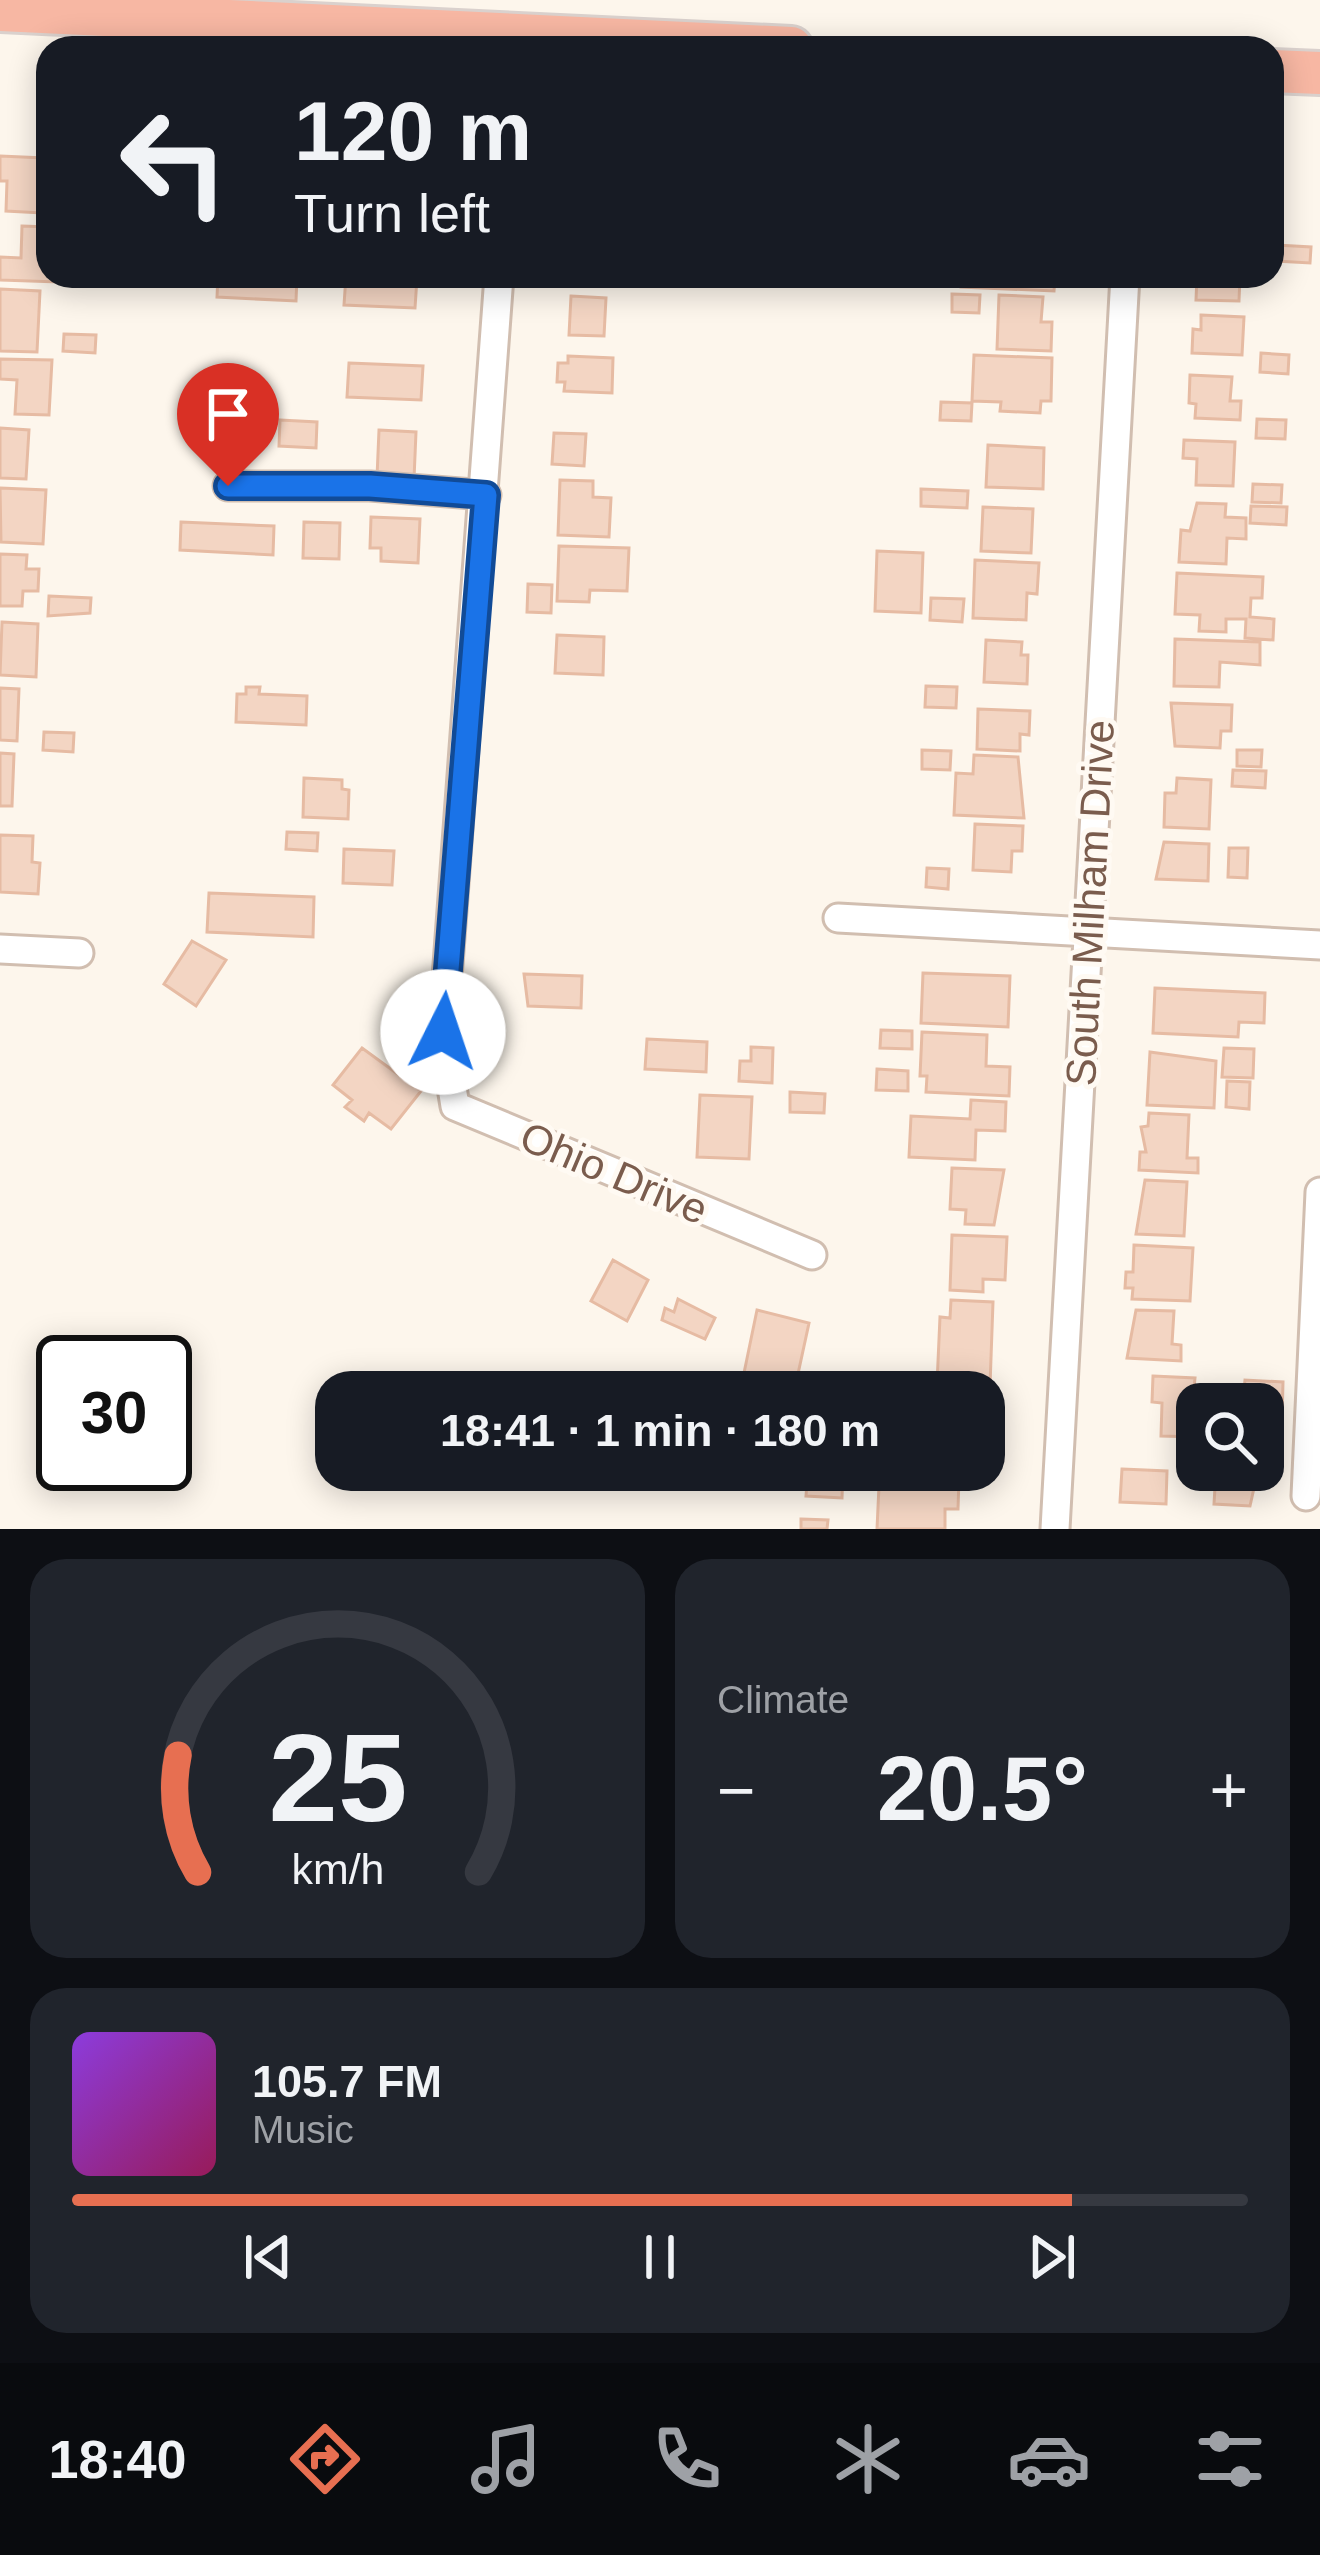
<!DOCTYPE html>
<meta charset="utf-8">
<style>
body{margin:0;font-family:Arial,sans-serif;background:#20242c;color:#f1f3f6;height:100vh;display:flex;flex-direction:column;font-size:45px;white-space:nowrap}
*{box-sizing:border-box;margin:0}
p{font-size:39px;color:#9ea1a6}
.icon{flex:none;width:66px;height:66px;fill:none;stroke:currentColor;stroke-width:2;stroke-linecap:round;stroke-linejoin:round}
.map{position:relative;height:1529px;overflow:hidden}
.drawer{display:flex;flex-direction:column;gap:30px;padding:30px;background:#0d0f14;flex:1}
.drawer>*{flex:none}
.guide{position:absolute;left:36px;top:36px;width:1248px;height:252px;border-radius:36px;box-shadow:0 6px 30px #0003;background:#171b24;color:#f1f3f6;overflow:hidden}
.controls{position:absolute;left:1176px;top:1383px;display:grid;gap:24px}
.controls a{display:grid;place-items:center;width:108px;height:108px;border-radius:24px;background:#171b24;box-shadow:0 6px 30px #0003;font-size:60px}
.speed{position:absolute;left:36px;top:1335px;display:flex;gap:24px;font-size:60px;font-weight:700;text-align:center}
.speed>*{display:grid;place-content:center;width:156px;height:156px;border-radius:50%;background:#171b24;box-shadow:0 6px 30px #0003;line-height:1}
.speed .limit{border:6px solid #111;border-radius:18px;background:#fff;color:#111}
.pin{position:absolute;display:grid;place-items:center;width:102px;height:102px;color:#fff;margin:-123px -51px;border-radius:50% 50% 50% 0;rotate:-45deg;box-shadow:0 0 12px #0007}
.pin .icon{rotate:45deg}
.me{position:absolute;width:132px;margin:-66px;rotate:4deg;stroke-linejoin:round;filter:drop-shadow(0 0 9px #0008)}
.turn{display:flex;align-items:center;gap:42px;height:252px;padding:0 60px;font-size:54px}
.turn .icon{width:156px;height:156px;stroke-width:2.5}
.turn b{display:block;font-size:84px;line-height:102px}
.big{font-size:90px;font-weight:700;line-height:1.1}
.drawer .tile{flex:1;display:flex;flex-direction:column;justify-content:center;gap:18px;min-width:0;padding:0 42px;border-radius:36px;background:#20242c}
.drawer .dial{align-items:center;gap:0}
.dial svg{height:312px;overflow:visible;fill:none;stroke:#363941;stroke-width:7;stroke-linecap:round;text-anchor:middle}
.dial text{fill:#f1f3f6;stroke:none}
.song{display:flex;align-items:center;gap:36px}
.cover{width:144px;height:144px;border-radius:18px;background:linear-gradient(135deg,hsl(270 70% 55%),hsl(330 70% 35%))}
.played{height:12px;border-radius:6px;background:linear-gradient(90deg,#e76f51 85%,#363941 85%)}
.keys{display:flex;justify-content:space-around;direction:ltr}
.heat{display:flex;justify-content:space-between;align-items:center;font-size:66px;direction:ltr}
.drawer .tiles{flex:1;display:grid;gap:30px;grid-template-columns:1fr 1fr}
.tile:last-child{grid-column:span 2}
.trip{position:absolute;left:315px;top:1371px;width:690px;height:120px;border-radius:36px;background:#171b24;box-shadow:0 6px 30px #0003;font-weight:700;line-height:120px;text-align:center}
.tabs{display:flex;height:192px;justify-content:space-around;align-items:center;background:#090b0e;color:#9ea1a6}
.tabs .icon{width:84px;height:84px}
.tabs .active{color:#e76f51}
.tabs b{font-size:54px;color:#f1f3f6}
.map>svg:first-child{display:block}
.building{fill:#f3d5c3;stroke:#e6bba3;stroke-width:3}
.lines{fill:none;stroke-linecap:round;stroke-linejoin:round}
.minor-casing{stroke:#d1beb0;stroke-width:33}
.highway-casing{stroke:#dad1cd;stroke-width:48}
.minor{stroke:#fff;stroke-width:27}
.highway{stroke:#f7b7a3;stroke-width:42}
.route-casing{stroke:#114b97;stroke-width:30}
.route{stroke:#1a73e8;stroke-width:21}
.labels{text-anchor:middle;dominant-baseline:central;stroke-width:10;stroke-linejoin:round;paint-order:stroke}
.street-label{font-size:42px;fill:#7a5c4d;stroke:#fffaf3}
</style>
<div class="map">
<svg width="1320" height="1529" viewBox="0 0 1320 1529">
<rect width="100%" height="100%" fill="#fdf6ec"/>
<path class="building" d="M0,156l44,2 -2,55 -36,-2 1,-30h-7z
M22,226l26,1v49h10v6l-58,-2v-23l21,1z
M1276,245l35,2 -1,16 -34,-2z
M218,276h79l-1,25 -79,-4z
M346,276l71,2 -2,30 -71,-3z
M961,276h94l-1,15 -93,-4z
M1197,276h43l-1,25 -43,-1z
M0,289l40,2 -3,61 -37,-1z
M952,294l28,1 -1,18 -27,-1z
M999,295l44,2 -2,25h11l-1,29 -54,-2z
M571,296l35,2 -2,38 -35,-1z
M1201,315l43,2 -2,38 -50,-2 1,-24 8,1z
M64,334l32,1 -1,18 -32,-2z
M1261,353l28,2 -1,19 -28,-2z
M974,355l78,3 -1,43h-10l-1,12 -40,-2 1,-9 -29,-1z
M568,356l45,2 -1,35 -48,-2 1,-9h-8l1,-19h10z
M0,359l52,1 -3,55 -34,-1 2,-34 -17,-1z
M349,363l74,3 -2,34 -74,-3z
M1190,375l42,2 -2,24h11l-1,19 -45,-2 1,-14 -7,-1z
M941,402l31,1 -1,18 -31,-1z
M209,418l36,1 -1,27 -36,-2z
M1257,419l29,1 -1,19 -29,-1z
M280,420l37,2 -1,26 -37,-2z
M0,428l29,2 -3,49 -26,-1z
M379,430l37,2 -2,47 -37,-2z
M554,433l32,1 -2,32 -32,-2z
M1184,440l51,2 -2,44 -37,-1 1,-26 -14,-1z
M988,445l56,3 -1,41 -57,-2z
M560,480l33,1v16l18,1 -2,39 -51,-2z
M1253,484l29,1 -1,18 -29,-1z
M0,488l46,2 -3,54 -42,-2z
M921,489l47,2 -1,17 -46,-2z
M1197,503l29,1 -1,13 21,1v21l-19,-1 -1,26 -47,-2 2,-32 9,1z
M1251,506l36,1 -1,18 -36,-2z
M983,507l50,2 -2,44 -50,-2z
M371,517l49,2 -2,44 -37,-2v-13h-11z
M181,522l93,4 -1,29 -93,-5z
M304,522l36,1 -1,36 -36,-1z
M559,546l70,2 -2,43 -37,-1 -1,12 -32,-1z
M877,551l46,2 -2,60 -46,-2z
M0,554l27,1 -1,14h13l-1,22h-15l-1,15h-22z
M975,560l64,3 -2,31 -10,-1 -1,27 -53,-2z
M1177,573l86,4 -1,21h-11l-1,19 24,2 -1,21 -28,-2 1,-19h-20v13l-27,-1 1,-16 -25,-1z
M528,584l24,1 -1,28 -24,-1z
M49,596l42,2 -1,15 -42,3z
M931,598l33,1 -2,23 -32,-2z
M2,622l36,2 -2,53 -36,-2z
M557,635l47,2 -1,38 -48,-2z
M1175,639l85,3v23l-40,-3 -1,25 -45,-1z
M986,640l36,2 -1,13h7l-1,29 -43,-2z
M926,686l31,1 -1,21 -31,-1z
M246,687h14l-1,7 48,2 -1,29 -70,-3 1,-28h9z
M0,688l19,1 -2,52 -17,-1z
M1171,703l61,2 -1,26h-10l-1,17 -45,-2z
M978,709l52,2 -1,24 -9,-1v17l-43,-2z
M44,732l30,1 -1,19 -30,-2z
M922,750l29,1 -1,19 -28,-1z
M1237,750h25l-1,17 -24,-1z
M0,753l14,1 -2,52h-12z
M974,755l44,2 6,61 -70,-3 2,-42 17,1z
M1233,770l33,1 -1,17 -33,-2z
M304,778l38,2v9l7,1 -1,29 -45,-2z
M1177,778l34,2 -2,49 -45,-2 1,-34h11z
M975,824l48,2 -1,25h-10l-1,21 -38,-2z
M287,832l31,1 -1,18 -31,-2z
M0,835l33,1 -1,26 8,1 -2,31 -38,-2z
M1164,842l45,2 -1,37 -52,-2z
M1229,848h19l-1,30 -19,-1z
M344,849l50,2 -2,34 -49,-2z
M927,868l22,1 -1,20 -22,-2z
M209,893l105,4 -1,40 -106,-5z
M192,941l34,19 -30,46 -32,-22z
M923,973l87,3 -2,51 -87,-4z
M524,974l58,2 -1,32 -53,-2z
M1155,988l110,5 -1,30 -25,-1 -1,15 -85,-4z
M881,1030l31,1v18l-32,-1z
M922,1032l65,3 -1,31 24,1 -1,29 -83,-4 1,-16h-7z
M647,1039l60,3 -1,30 -61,-3z
M751,1047l22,1 -1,35 -33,-2 1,-20h11z
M362,1048l59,43 -30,38 -22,-16 -5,8 -19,-14 7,-7 -19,-15z
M1224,1048l30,1 -1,29 -31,-1z
M1150,1052l66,9 -2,47 -67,-3z
M877,1069l31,2v20l-32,-1z
M1227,1081l23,1 -1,27 -23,-2z
M790,1092l35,2 -1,19 -34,-1z
M700,1095l52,2 -3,62 -52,-2z
M971,1100l35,2 -1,29 -29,-1 -1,30 -66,-3 2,-41 59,3z
M1149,1113l40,2 -2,43h11v15l-59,-3 1,-18h6l-5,-25 7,-1z
M952,1168l52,2 -10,55 -29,-1 1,-14 -16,-1z
M1145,1180l42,2 -3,54 -48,-2z
M952,1235l55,2 -2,43 -22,-1v13l-33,-2z
M1134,1245l59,3 -3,53 -58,-2 1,-11h-8l1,-16h7z
M613,1260l35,20 -21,41 -36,-20z
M678,1299l37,19 -10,21 -43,-19 3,-12 9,4z
M951,1300l42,2 -3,84 -53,-2 3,-67 10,1z
M757,1310l52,13 -13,60 -52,-10z
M1136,1310l38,1 -2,33 9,1v16l-54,-3z
M1153,1376l42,2 -1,10 50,2 1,-10 38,2 -1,38 -19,-1v-15h-66v33l-36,-1 1,-33 -10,-1z
M1122,1469l45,2 -1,33 -46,-2z
M808,1470h35l-1,28 -36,-2z
M890,1470h57l-1,8h13l-1,31h-13v20h-68l2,-43 11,1z
M1216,1470h42l-8,36 -36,-2z
M801,1519l27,1 -1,9h-26z"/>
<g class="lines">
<defs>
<path id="minor" d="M499,276l-56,756 12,74 357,149
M228,486h142l116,9
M838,918l482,27
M0,949l79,4
M1306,1496l14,-304
M1055,1529l70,-1253"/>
<path id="highway" d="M0,10l791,38
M1272,71l48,2"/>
</defs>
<use href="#minor" class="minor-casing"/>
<use href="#highway" class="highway-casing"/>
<use href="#minor" class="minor"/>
<use href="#highway" class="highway"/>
</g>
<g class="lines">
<defs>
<path id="route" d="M228,486h142l116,9 -43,537"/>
</defs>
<use href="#route" class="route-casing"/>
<use href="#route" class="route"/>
</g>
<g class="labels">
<g class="street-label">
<text transform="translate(1090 903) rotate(-87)">South Milham Drive</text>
<text transform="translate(614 1173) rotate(23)">Ohio Drive</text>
</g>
</g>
</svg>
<div class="controls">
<a><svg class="icon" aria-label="search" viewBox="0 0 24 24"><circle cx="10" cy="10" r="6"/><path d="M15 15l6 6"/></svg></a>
</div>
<div class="speed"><div class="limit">30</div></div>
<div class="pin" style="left:228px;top:486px;background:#d93025"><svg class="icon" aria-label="arrive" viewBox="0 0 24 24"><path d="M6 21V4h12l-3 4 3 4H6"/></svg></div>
<svg class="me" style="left:443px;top:1032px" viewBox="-20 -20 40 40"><circle r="19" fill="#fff"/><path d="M0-13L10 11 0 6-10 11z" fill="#1a73e8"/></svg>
<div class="trip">18:41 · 1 min · 180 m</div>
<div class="guide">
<div class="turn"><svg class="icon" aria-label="left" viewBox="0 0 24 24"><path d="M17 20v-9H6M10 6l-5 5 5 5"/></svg><div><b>120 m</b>Turn left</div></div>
</div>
</div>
<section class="drawer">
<div class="tiles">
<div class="tile dial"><svg viewBox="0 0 100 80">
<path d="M14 69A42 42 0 1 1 86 69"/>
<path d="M14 69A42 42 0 0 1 9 39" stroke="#e76f51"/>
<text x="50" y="56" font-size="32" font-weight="700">25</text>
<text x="50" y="72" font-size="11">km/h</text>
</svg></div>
<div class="tile"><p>Climate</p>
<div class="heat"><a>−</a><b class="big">20.5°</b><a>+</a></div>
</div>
<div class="tile">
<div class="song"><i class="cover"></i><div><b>105.7 FM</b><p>Music</p></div></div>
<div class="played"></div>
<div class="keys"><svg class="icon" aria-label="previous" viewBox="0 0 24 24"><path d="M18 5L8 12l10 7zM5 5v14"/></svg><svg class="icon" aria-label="pause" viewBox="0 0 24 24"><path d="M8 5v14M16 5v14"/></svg><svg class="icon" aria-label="next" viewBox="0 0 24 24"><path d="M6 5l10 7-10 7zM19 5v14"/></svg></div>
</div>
</div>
</section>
<nav class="tabs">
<b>18:40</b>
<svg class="icon active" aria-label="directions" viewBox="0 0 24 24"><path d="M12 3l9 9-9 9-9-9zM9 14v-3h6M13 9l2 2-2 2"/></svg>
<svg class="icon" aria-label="music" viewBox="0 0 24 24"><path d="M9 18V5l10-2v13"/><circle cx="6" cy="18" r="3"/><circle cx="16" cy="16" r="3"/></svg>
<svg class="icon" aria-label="phone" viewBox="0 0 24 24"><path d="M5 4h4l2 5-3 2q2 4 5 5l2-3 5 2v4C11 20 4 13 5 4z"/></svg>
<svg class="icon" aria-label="climate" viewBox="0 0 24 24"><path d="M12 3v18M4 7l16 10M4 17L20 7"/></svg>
<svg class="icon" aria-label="car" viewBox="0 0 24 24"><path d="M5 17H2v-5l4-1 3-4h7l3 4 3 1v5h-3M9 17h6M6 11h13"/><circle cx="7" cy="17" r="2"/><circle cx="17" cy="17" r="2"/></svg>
<svg class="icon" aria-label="filters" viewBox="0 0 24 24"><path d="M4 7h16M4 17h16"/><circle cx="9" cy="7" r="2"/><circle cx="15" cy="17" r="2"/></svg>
</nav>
